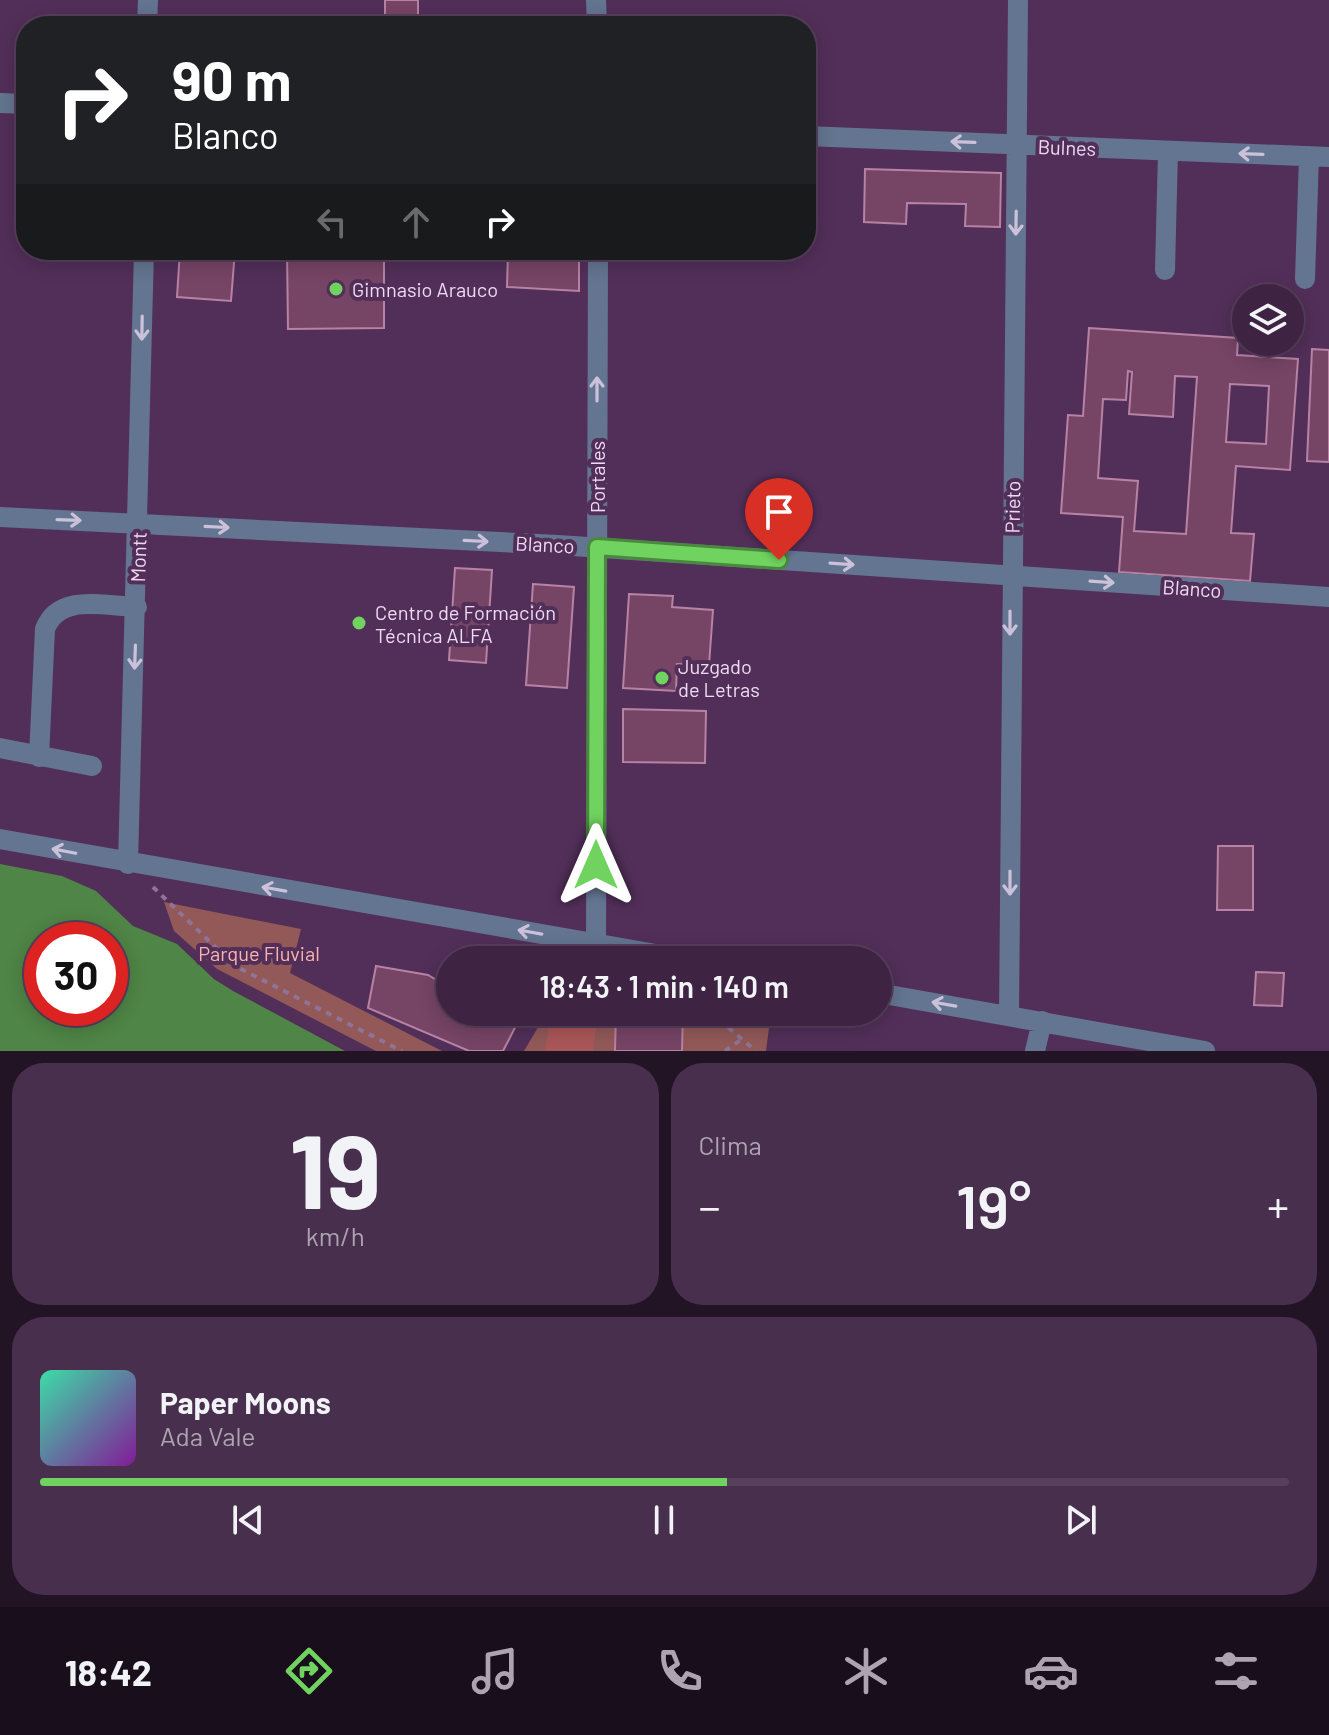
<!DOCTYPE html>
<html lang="es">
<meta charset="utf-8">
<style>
body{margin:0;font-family:Barlow,sans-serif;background:#492f4e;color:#f1f3f6;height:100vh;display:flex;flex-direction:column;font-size:30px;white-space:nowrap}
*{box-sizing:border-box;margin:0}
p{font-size:26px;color:#ada4b2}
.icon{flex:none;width:44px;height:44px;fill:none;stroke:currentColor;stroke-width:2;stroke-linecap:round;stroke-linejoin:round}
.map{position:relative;height:1051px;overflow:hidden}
.details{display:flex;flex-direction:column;gap:12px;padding:12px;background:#221325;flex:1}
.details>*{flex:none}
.hud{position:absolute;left:16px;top:16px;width:800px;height:244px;border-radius:32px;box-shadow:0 4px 20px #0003,0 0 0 2px #57405c;background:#202124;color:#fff;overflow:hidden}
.buttons{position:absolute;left:1232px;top:284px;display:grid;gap:16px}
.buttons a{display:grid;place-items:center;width:72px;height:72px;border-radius:50%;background:#3e2343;box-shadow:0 4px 20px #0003,0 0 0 2px #57405c;font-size:40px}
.speed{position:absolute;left:24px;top:922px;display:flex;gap:16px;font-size:40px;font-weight:700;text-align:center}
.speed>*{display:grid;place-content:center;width:104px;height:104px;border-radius:50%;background:#3e2343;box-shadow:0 4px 20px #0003,0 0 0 2px #57405c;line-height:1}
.speed .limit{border:12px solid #d22;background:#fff;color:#111}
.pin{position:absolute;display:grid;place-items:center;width:68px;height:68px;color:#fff;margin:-82px -34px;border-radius:50% 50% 50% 0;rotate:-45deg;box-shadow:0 0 8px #0007}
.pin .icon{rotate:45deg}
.me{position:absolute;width:88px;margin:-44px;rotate:0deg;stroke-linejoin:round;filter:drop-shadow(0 0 6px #0008)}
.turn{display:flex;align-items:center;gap:28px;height:168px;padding:0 24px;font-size:36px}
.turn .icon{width:104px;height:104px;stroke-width:2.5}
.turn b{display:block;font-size:56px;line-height:68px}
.lanes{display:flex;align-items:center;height:76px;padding:0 24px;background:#0003;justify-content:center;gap:40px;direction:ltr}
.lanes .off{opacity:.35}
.big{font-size:60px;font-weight:600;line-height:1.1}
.details .widget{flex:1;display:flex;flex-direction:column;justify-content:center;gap:12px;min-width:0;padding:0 28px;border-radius:32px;background:#492f4e}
.details .dial{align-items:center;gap:0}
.dial b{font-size:104px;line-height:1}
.song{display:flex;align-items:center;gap:24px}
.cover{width:96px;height:96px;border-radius:12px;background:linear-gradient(135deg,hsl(160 70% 55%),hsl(290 70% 35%))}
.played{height:8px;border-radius:4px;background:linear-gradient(90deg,#70d35f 55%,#57405c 55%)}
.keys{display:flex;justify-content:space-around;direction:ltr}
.heat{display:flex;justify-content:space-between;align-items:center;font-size:44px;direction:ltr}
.details .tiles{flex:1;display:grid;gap:12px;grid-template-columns:1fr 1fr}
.widget:last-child{grid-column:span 2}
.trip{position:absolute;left:436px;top:946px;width:456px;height:80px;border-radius:40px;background:#3e2343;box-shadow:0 4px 20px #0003,0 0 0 2px #57405c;font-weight:600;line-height:80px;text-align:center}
.menu{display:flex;height:128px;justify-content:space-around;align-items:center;background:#190e1b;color:#ada4b2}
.menu .icon{width:56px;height:56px}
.menu .on{color:#70d35f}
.menu b{font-size:36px;color:#f1f3f6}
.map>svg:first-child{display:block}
.green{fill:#925958}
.forest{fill:#aa5758}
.water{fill:#4f8546;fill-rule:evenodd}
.pier{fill:#522f59}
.building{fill:#764465;stroke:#b882a5;stroke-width:2;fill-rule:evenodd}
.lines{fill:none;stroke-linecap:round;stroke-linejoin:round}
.path{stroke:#907396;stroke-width:4;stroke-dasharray:6 6;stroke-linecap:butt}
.minor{stroke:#647591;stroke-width:20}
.oneway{stroke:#ccc1da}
.route-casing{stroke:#49893e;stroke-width:20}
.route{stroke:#70d35f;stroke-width:14}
.poi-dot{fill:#70d35f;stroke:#522f59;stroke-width:3}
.labels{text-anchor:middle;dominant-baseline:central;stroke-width:8;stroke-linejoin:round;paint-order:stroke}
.street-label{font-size:20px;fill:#efdaf3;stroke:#522f59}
.poi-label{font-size:20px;fill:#efdaf3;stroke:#522f59;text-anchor:start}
.park-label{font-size:20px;fill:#fab3b0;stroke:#522f59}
</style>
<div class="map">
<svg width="1329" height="1051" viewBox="0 0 1329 1051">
<rect width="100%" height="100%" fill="#522f59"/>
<path class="green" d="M164,902l137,27 -11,44 152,78h-66l-159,-82 -43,-38z
M547,1012h224l-5,39h-242z"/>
<path class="forest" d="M551,1012h47l-5,39h-48z"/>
<path class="water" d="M0,864l62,12 34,15 37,35 44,18 37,35 19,12 112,60h-345zM42,940h68v68h-68z"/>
<path class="pier" d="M176,939l40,37 133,75 -135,-72z"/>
<path class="building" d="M385,0h33v21h23v5h-79v-3l23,-1z
M865,169l136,4 -1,54 -35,-1 1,-22 -59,-1 -1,21 -42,-2z
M180,250h55l-4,51 -54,-4z
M287,250h97v78l-96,1z
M448,250h55v6l-55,-2z
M508,250h53v8l18,2v31l-72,-4z
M1089,328l149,10 -1,17 61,4 -8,111 -54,-4 -5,67 23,1 -4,47 -131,-9 4,-55 -62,-4 7,-98 15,1zM1128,371l4,1 -3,42 44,3 2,-41 22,1 -11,157 -52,-3 4,-50 -40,-3 5,-79 23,1zM1230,384l39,2 -3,58 -40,-2z
M1312,349l17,1v112l-22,-1z
M455,568l37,2 -6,93 -37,-3z
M533,584l41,3 -7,101 -41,-3z
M629,594l44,2 -1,11 41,3 -4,55 -32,-1 -1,27 -53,-3z
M623,709l83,2 -1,52 -82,-1z
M1218,846h35v64h-36z
M376,966l52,9 22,13v24h73l-20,39h-34l-101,-43z
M1256,972l28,1 -2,33 -28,-1z
M616,1012h67l-1,39h-67z"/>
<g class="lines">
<path class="path" d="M153,887l82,79 167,85
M710,1012l46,39
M725,1051l17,-12"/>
<path class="minor" d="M596,0l1,26
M147,26l1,-26
M0,103l26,1
M806,136l523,21
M1165,270l3,-119
M1305,279l4,-123
M0,517l558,28 771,52
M0,748l92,18
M39,757l6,-128c14,-36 58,-23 92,-22
M0,839l690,121
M128,864l16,-614
M596,943l2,-693
M878,993l327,58
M781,1012h1
M1009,1015l9,-1015
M1035,1051l7,-30"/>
</g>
<defs><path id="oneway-shaft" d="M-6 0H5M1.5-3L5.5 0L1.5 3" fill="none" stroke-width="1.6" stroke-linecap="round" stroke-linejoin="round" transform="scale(2)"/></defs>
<g class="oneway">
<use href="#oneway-shaft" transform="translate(963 142) rotate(-178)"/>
<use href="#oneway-shaft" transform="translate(1251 154) rotate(-178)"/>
<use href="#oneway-shaft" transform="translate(1016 223) rotate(91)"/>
<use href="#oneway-shaft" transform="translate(142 328) rotate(91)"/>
<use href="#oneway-shaft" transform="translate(597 389) rotate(-90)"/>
<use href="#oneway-shaft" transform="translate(69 520) rotate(2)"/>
<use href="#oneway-shaft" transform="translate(217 527) rotate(3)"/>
<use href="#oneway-shaft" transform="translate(476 541) rotate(3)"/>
<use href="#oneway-shaft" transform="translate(842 564) rotate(4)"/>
<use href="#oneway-shaft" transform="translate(1102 582) rotate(4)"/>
<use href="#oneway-shaft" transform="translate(1010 623) rotate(90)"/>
<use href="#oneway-shaft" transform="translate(135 657) rotate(92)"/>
<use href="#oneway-shaft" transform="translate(64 851) rotate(-169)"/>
<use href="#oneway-shaft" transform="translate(1010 883) rotate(90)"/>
<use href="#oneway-shaft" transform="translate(274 889) rotate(-170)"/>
<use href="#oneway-shaft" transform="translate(530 932) rotate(-170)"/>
<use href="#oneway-shaft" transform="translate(944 1004) rotate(-170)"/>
</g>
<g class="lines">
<defs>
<path id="route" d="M596,865l1,-318 182,13"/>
</defs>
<use href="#route" class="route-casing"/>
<use href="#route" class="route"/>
</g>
<g class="poi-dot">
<circle cx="336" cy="289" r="8"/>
<circle cx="359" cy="623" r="8"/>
<circle cx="662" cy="678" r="8"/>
</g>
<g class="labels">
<g class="street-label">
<text transform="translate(1067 147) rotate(2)">Bulnes</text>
<text transform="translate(597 477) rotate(-90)">Portales</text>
<text transform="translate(1012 507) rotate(-89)">Prieto</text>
<text transform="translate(545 544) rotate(3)">Blanco</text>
<text transform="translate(138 557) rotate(-88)">Montt</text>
<text transform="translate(1192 588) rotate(4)">Blanco</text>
</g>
<g class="poi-label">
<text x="352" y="289">Gimnasio Arauco</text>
<text x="375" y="612">Centro de Formación<tspan x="375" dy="23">Técnica ALFA</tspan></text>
<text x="678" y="666">Juzgado<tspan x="678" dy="23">de Letras</tspan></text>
</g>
<g class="park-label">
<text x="259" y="953">Parque Fluvial</text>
</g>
</g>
</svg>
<div class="buttons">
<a><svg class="icon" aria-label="layers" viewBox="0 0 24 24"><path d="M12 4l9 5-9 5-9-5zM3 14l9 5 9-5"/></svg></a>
</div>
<div class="speed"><div class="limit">30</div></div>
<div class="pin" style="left:779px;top:560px;background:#d93025"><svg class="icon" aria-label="arrive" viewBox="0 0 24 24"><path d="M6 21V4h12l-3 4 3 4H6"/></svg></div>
<svg class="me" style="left:596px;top:865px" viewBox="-20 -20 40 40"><path d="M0-17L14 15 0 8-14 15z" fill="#70d35f" stroke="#fff" stroke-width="4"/></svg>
<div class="trip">18:43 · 1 min · 140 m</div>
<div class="hud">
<div class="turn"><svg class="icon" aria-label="right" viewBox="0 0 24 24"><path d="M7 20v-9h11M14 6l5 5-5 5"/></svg><div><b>90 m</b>Blanco</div></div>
<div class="lanes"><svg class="icon off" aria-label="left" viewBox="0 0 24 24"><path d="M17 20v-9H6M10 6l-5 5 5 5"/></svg><svg class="icon off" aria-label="ahead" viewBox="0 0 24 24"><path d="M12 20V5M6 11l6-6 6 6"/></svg><svg class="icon" aria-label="right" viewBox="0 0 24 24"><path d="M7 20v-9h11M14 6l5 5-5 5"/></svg></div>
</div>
</div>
<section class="details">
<div class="tiles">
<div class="widget dial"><b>19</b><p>km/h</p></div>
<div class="widget"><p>Clima</p>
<div class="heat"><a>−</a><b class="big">19°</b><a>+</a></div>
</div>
<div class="widget">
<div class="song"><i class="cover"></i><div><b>Paper Moons</b><p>Ada Vale</p></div></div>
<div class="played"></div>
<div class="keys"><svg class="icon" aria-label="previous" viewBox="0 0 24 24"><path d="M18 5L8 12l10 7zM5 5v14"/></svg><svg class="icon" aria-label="pause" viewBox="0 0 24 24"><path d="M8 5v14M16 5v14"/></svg><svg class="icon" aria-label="next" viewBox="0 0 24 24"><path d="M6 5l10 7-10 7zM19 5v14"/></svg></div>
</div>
</div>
</section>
<nav class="menu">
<b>18:42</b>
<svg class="icon on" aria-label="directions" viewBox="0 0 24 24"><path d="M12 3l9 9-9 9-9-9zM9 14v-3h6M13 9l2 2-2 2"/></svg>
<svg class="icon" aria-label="music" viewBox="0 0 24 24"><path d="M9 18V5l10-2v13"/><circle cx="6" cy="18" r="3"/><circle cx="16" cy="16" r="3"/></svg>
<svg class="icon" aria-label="phone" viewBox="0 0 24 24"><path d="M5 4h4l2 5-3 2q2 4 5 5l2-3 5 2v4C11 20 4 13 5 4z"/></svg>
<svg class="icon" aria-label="climate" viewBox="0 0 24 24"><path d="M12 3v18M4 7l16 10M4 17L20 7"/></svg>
<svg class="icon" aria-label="car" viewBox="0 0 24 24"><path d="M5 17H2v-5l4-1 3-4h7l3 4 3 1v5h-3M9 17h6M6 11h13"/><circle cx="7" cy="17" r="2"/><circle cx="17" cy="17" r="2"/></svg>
<svg class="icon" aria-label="filters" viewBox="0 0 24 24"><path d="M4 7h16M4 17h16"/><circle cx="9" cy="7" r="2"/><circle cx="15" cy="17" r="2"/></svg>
</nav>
